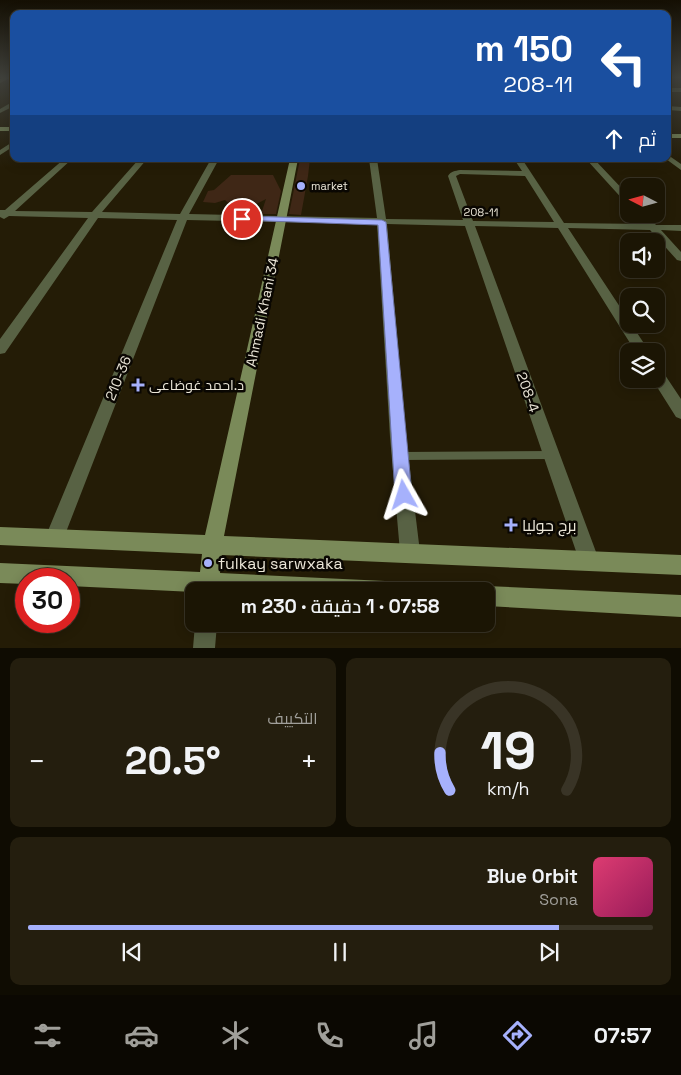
<!DOCTYPE html>
<html lang="ar">
<meta charset="utf-8">
<style>
body{margin:0;font-family:"Space Grotesk",Cairo,sans-serif;background:#241e0e;color:#f1f3f6;direction:rtl;height:100vh;display:flex;flex-direction:column;font-size:19px;white-space:nowrap}
*{box-sizing:border-box;margin:0}
p{font-size:16px;color:#a09f9a}
.icon{flex:none;width:28px;height:28px;fill:none;stroke:currentColor;stroke-width:2;stroke-linecap:round;stroke-linejoin:round}
.map{position:relative;height:648px;overflow:hidden;direction:ltr}
.sheet{display:flex;flex-direction:column;gap:10px;padding:10px;background:#0f0c02;flex:1}
.sheet>*{flex:none}
.banner{position:absolute;left:10px;top:10px;width:661px;height:152px;border-radius:10px;box-shadow:0 2px 12px #0003,0 0 0 1px #393426;direction:rtl;background:#1a4fa0;color:#fff;overflow:hidden}
.needle{width:32px;rotate:276deg}
.fabs{position:absolute;left:620px;top:178px;display:grid;gap:10px}
.fabs a{display:grid;place-items:center;width:45px;height:45px;border-radius:10px;background:#1b1504;box-shadow:0 2px 12px #0003,0 0 0 1px #393426;font-size:25px}
.speed{position:absolute;left:15px;top:568px;display:flex;gap:10px;font-size:25px;font-weight:700;text-align:center}
.speed>*{display:grid;place-content:center;width:65px;height:65px;border-radius:50%;background:#1b1504;box-shadow:0 2px 12px #0003,0 0 0 1px #393426;line-height:1}
.speed .limit{border:8px solid #d22;background:#fff;color:#111}
.pin{position:absolute;display:grid;place-items:center;width:42px;height:42px;color:#fff;margin:-21px;border:2px solid #fff;border-radius:50%;box-shadow:0 1px 5px #0007}
.me{position:absolute;width:55px;margin:-28px;rotate:354deg;stroke-linejoin:round;filter:drop-shadow(0 0 4px #0008)}
.turn{display:flex;align-items:center;gap:18px;height:105px;padding:0 15px;font-size:22px}
.turn .icon{width:65px;height:65px;stroke-width:2.5}
.turn b{display:block;font-size:35px;line-height:42px}
.then{display:flex;align-items:center;height:48px;padding:0 15px;background:#0003;gap:10px;font-size:19px}
.big{font-size:38px;font-weight:600;line-height:1.1}
.sheet .widget{flex:1;display:flex;flex-direction:column;justify-content:center;gap:8px;min-width:0;padding:0 18px;border-radius:10px;background:#241e0e}
.sheet .dial{align-items:center;gap:0}
.dial svg{height:130px;overflow:visible;fill:none;stroke:#393426;stroke-width:7;stroke-linecap:round;text-anchor:middle}
.dial text{fill:#f1f3f6;stroke:none}
.song{display:flex;align-items:center;gap:15px}
.cover{width:60px;height:60px;border-radius:8px;background:linear-gradient(135deg,hsl(340 70% 55%),hsl(330 70% 35%))}
.played{height:5px;border-radius:2px;background:linear-gradient(90deg,#a6b1fc 85%,#393426 85%)}
.keys{display:flex;justify-content:space-around;direction:ltr}
.heat{display:flex;justify-content:space-between;align-items:center;font-size:28px;direction:ltr}
.sheet .tiles{flex:1;display:grid;gap:10px;grid-template-columns:1fr 1fr}
.widget:last-child{grid-column:span 2}
.trip{position:absolute;left:185px;top:582px;width:310px;height:50px;border-radius:10px;background:#1b1504;box-shadow:0 2px 12px #0003,0 0 0 1px #393426;font-weight:600;line-height:50px;text-align:center;direction:rtl}
.menu{display:flex;height:80px;justify-content:space-around;align-items:center;background:#0b0802;color:#a09f9a}
.menu .icon{width:35px;height:35px}
.menu .on{color:#a6b1fc}
.menu b{font-size:22px;color:#f1f3f6}
.map>svg:first-child{display:block}
.building{fill:#3f2716}
.lines{fill:none;stroke-linecap:round;stroke-linejoin:round}
.lane{fill:#586244;fill-rule:evenodd}
.street{fill:#586244;fill-rule:evenodd}
.secondary{fill:#7a8a59;fill-rule:evenodd}
.route{fill:#a6b1fc;stroke:#6c73a4}
.poi-dot{fill:#a6b1fc;stroke:#0a0702;stroke-width:2}
.labels{text-anchor:middle;dominant-baseline:central;stroke-width:5;stroke-linejoin:round;paint-order:stroke}
.far-poi-label{font-size:11px;fill:#ebe6d8;stroke:#0a0702;text-anchor:start}
.far-street-label{font-size:11px;fill:#ebe6d8;stroke:#0a0702}
.street-label{font-size:14px;fill:#ebe6d8;stroke:#0a0702}
.poi-label{font-size:14px;fill:#ebe6d8;stroke:#0a0702;text-anchor:start}
.near-poi-label{font-size:16px;fill:#ebe6d8;stroke:#0a0702;text-anchor:start}
</style>
<div class="map">
<svg width="681" height="648" viewBox="0 0 681 648">
<rect width="100%" height="100%" fill="#241c06"/>
<path class="building" d="M300,159h10l-2,17 -7,39 -12,-1z
M231,175h42l8,16 -5,23h-15l5,-15 -27,14 -14,-13 -10,3 -12,-1 5,-11 6,-1z"/>
<g class="lines">
<path class="lane" d="M551,451l3,1 1,3 -1,3 -3,1 -149,1 -3,-1 -1,-3 1,-3 3,-1z"/>
<path class="street" d="M5,77h7l-12,6v-4z
M668,88h13v4h-13z
M14,101v5l-14,7v-4z
M668,106l13,1v4l-13,-1z
M14,141v5l-14,9v-5z
M668,155l13,9v6l-15,-11h2z
M64,159h8l-57,52 77,1 47,-53h8l-45,53 78,2 31,-55h8l-30,55 188,4 -8,-59h8l9,60 77,1 -15,-44c3,-5 7,-5 12,-6l62,1 -8,-12h8l42,64 81,1 -9,-10h10l10,11h25v6l-20,-1 20,22v9l-4,-1 -27,-30 -82,-2 81,123h-14l-77,-123 -83,-2 124,334 -3,7 -7,3 -7,-3 -3,-7 -114,-334 -78,-2 19,213 14,115 -3,7 -7,3 -7,-3 -3,-7 -10,-115 -13,-213 -190,-4 -126,325 -7,2 -7,-2 -2,-7 132,-318 -79,-2 -93,135 -5,1v-15l88,-121 -79,-2 -5,3 -4,-2v-7h5zM460,174l65,2 29,46 -81,-1 -17,-45z
M586,159h8l35,37v8l-3,-1z
M656,367l5,2 20,30v20l-5,-2 -24,-38h4z
M195,624h22l-2,24h-22z"/>
<path class="secondary" d="M0,127h14v4h-14z
M668,134h13v4h-13z
M290,159h8l-74,377 457,19v20l-459,-20 -2,18 165,8 7,3 3,7 -201,1 -125,-6v-7h-43v5l-26,-1v-20l200,9 2,-18 -202,-9v-18l205,8z
M486,586l195,9v22l-195,-11v-15h-8l1,-2z"/>
</g>
<linearGradient id="sky" x2="0" y2="1"><stop stop-color="#140f03"/><stop offset="0.46" stop-color="#3f403b"/><stop offset="1" stop-color="#3f403b" stop-opacity="0"/></linearGradient>
<rect width="681" height="168" fill="url(#sky)"/>
<path class="route" d="M242,216l140,4 4,2 26,273 -3,5 -5,3 -6,-3 -3,-5 -17,-270 -139,-5 -2,-1z"/>
<g class="poi-dot">
<circle cx="301" cy="186" r="5"/>
<path d="M135.5 377.5h5v5h5v5h-5v5h-5v-5h-5v-5h5z"/>
<path d="M508.5 517.5h5v5h5v5h-5v5h-5v-5h-5v-5h5z"/>
<circle cx="208" cy="563" r="5"/>
</g>
<g class="labels">
<g class="far-poi-label">
<text x="311" y="186">market</text>
</g>
<g class="far-street-label">
<text transform="translate(481 212) rotate(1)">208-11</text>
</g>
<g class="street-label">
<text transform="translate(262 312) rotate(-78)">Ahmadi Khani 34</text>
<text transform="translate(118 378) rotate(-68)">210-36</text>
<text transform="translate(528 392) rotate(70)">208-4</text>
</g>
<g class="poi-label">
<text x="149" y="385">د.احمد غوضاعی</text>
</g>
<g class="near-poi-label">
<text x="522" y="525">برج جوليا</text>
<text x="218" y="563">fulkay sarwxaka</text>
</g>
</g>
</svg>
<div class="fabs">
<a><svg class="needle" viewBox="-14 -14 28 28"><path d="M0-13l5 13h-10z" fill="#e53935"/><path d="M0 13l5-13h-10z" fill="#a09f9a"/></svg></a>
<a><svg class="icon" aria-label="sound" viewBox="0 0 24 24"><path d="M4 9h4l5-4v14l-5-4H4zM17 9q2 3 0 6"/></svg></a>
<a><svg class="icon" aria-label="search" viewBox="0 0 24 24"><circle cx="10" cy="10" r="6"/><path d="M15 15l6 6"/></svg></a>
<a><svg class="icon" aria-label="layers" viewBox="0 0 24 24"><path d="M12 4l9 5-9 5-9-5zM3 14l9 5 9-5"/></svg></a>
</div>
<div class="speed"><div class="limit">30</div></div>
<div class="pin" style="left:242px;top:219px;background:#d93025"><svg class="icon" aria-label="arrive" viewBox="0 0 24 24"><path d="M6 21V4h12l-3 4 3 4H6"/></svg></div>
<svg class="me" style="left:404px;top:495px" viewBox="-20 -20 40 40"><path d="M0-17L14 15 0 8-14 15z" fill="#a6b1fc" stroke="#fff" stroke-width="4"/></svg>
<div class="trip">07:58 · 1 دقيقة · 230 m</div>
<div class="banner">
<div class="turn"><svg class="icon" aria-label="left" viewBox="0 0 24 24"><path d="M17 20v-9H6M10 6l-5 5 5 5"/></svg><div><b>150 m</b>208-11</div></div>
<div class="then">ثم<svg class="icon" aria-label="ahead" viewBox="0 0 24 24"><path d="M12 20V5M6 11l6-6 6 6"/></svg></div>
</div>
</div>
<section class="sheet">
<div class="tiles">
<div class="widget dial"><svg viewBox="0 0 100 80">
<path d="M14 69A42 42 0 1 1 86 69"/>
<path d="M14 69A42 42 0 0 1 8 46" stroke="#a6b1fc"/>
<text x="50" y="56" font-size="32" font-weight="700">19</text>
<text x="50" y="72" font-size="11">km/h</text>
</svg></div>
<div class="widget"><p>التكييف</p>
<div class="heat"><a>−</a><b class="big">20.5°</b><a>+</a></div>
</div>
<div class="widget">
<div class="song"><i class="cover"></i><div><b>Blue Orbit</b><p>Sona</p></div></div>
<div class="played"></div>
<div class="keys"><svg class="icon" aria-label="previous" viewBox="0 0 24 24"><path d="M18 5L8 12l10 7zM5 5v14"/></svg><svg class="icon" aria-label="pause" viewBox="0 0 24 24"><path d="M8 5v14M16 5v14"/></svg><svg class="icon" aria-label="next" viewBox="0 0 24 24"><path d="M6 5l10 7-10 7zM19 5v14"/></svg></div>
</div>
</div>
</section>
<nav class="menu">
<b>07:57</b>
<svg class="icon on" aria-label="directions" viewBox="0 0 24 24"><path d="M12 3l9 9-9 9-9-9zM9 14v-3h6M13 9l2 2-2 2"/></svg>
<svg class="icon" aria-label="music" viewBox="0 0 24 24"><path d="M9 18V5l10-2v13"/><circle cx="6" cy="18" r="3"/><circle cx="16" cy="16" r="3"/></svg>
<svg class="icon" aria-label="phone" viewBox="0 0 24 24"><path d="M5 4h4l2 5-3 2q2 4 5 5l2-3 5 2v4C11 20 4 13 5 4z"/></svg>
<svg class="icon" aria-label="climate" viewBox="0 0 24 24"><path d="M12 3v18M4 7l16 10M4 17L20 7"/></svg>
<svg class="icon" aria-label="car" viewBox="0 0 24 24"><path d="M5 17H2v-5l4-1 3-4h7l3 4 3 1v5h-3M9 17h6M6 11h13"/><circle cx="7" cy="17" r="2"/><circle cx="17" cy="17" r="2"/></svg>
<svg class="icon" aria-label="filters" viewBox="0 0 24 24"><path d="M4 7h16M4 17h16"/><circle cx="9" cy="7" r="2"/><circle cx="15" cy="17" r="2"/></svg>
</nav>
